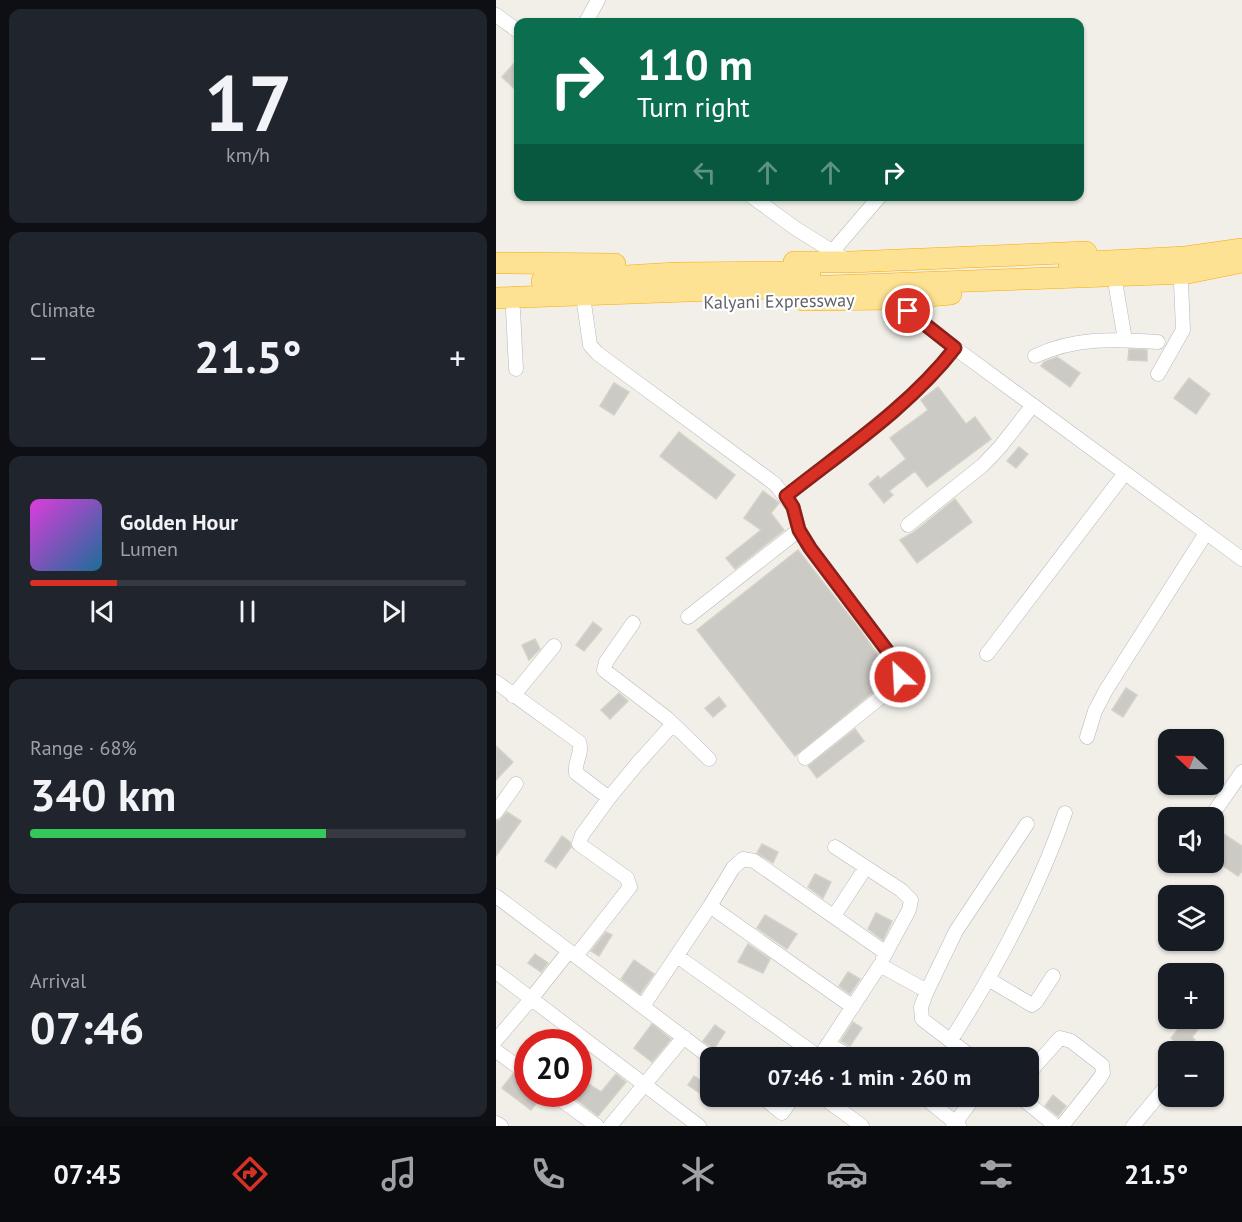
<!DOCTYPE html>
<meta charset="utf-8">
<style>
body{margin:0;font-family:"PT Sans",sans-serif;background:#20242c;color:#f1f3f6;height:100vh;display:flex;flex-direction:column;font-size:22px;white-space:nowrap}
*{box-sizing:border-box;margin:0}
p{font-size:20px;color:#9ea1a6}
.icon{flex:none;width:33px;height:33px;fill:none;stroke:currentColor;stroke-width:2;stroke-linecap:round;stroke-linejoin:round}
.map{position:relative;flex:1;overflow:hidden}
.side{display:flex;flex-direction:column;gap:9px;padding:9px;background:#0d0f14;width:496px}
.side>*{flex:none}
.guide{position:absolute;left:18px;top:18px;width:570px;height:183px;border-radius:12px;box-shadow:0 2px 4px #0004;background:#0b6e4f;color:#fff;overflow:hidden}
.needle{width:39px;rotate:292deg}
.buttons{position:absolute;left:662px;top:729px;display:grid;gap:12px}
.buttons a{display:grid;place-items:center;width:66px;height:66px;border-radius:12px;background:#171b24;box-shadow:0 2px 4px #0004;font-size:30px}
.speed{position:absolute;left:18px;top:1029px;display:flex;gap:12px;font-size:30px;font-weight:700;text-align:center}
.speed>*{display:grid;place-content:center;width:78px;height:78px;border-radius:50%;background:#171b24;box-shadow:0 2px 4px #0004;line-height:1}
.speed .limit{border:9px solid #d22;background:#fff;color:#111}
.pin{position:absolute;display:grid;place-items:center;width:51px;height:51px;color:#fff;margin:-26px;border:3px solid #fff;border-radius:50%;box-shadow:0 2px 6px #0007}
.me{position:absolute;width:66px;margin:-33px;rotate:335deg;stroke-linejoin:round;filter:drop-shadow(0 0 4px #0008)}
.turn{display:flex;align-items:center;gap:21px;height:126px;padding:0 24px;font-size:27px}
.turn .icon{width:78px;height:78px;stroke-width:2.5}
.turn b{display:block;font-size:42px;line-height:51px}
.lanes{display:flex;align-items:center;height:57px;padding:0 24px;background:#0003;justify-content:center;gap:30px;direction:ltr}
.lanes .off{opacity:.35}
.big{font-size:45px;font-weight:700;line-height:1.1}
.side .tile{flex:1;display:flex;flex-direction:column;justify-content:center;gap:9px;min-width:0;padding:0 21px;border-radius:12px;background:#20242c}
.side .dial{align-items:center;gap:0}
.dial b{font-size:78px;line-height:1}
.song{display:flex;align-items:center;gap:18px}
.cover{width:72px;height:72px;border-radius:9px;background:linear-gradient(135deg,hsl(300 70% 55%),hsl(200 70% 35%))}
.played{height:6px;border-radius:3px;background:linear-gradient(90deg,#d93025 20%,#363941 20%)}
.keys{display:flex;justify-content:space-around;direction:ltr}
.heat{display:flex;justify-content:space-between;align-items:center;font-size:33px;direction:ltr}
.charge{height:9px;border-radius:4px;background:linear-gradient(90deg,#34c759 68%,#363941 0)}
.trip{position:absolute;left:204px;top:1047px;width:339px;height:60px;border-radius:12px;background:#171b24;box-shadow:0 2px 4px #0004;font-weight:700;line-height:60px;text-align:center}
.dock{display:flex;height:96px;justify-content:space-around;align-items:center;background:#090b0e;color:#9ea1a6}
.dock .icon{width:42px;height:42px}
.dock .current{color:#d93025}
.dock b{font-size:27px;color:#f1f3f6}
main{display:flex;flex:1;min-height:0}
.map>svg:first-child{display:block}
.building{fill:#cccac5;stroke:#d6d1c6;stroke-width:1.5}
.lines{fill:none;stroke-linecap:round;stroke-linejoin:round}
.minor-casing{stroke:#b5b8bc;stroke-width:15}
.highway-casing{stroke:#f9ab00;stroke-width:22}
.minor{stroke:#fff;stroke-width:14}
.highway{stroke:#fde293;stroke-width:21}
.route-casing{stroke:#8d1f18;stroke-width:15}
.route{stroke:#d93025;stroke-width:10}
.labels{text-anchor:middle;dominant-baseline:central;stroke-width:4.5;stroke-linejoin:round;paint-order:stroke}
.street-label{font-size:18px;fill:#5f6368;stroke:#fff}
</style>
<main>
<section class="side">
<div class="tile dial"><b>17</b><p>km/h</p></div>
<div class="tile"><p>Climate</p>
<div class="heat"><a>−</a><b class="big">21.5°</b><a>+</a></div>
</div>
<div class="tile">
<div class="song"><i class="cover"></i><div><b>Golden Hour</b><p>Lumen</p></div></div>
<div class="played"></div>
<div class="keys"><svg class="icon" aria-label="previous" viewBox="0 0 24 24"><path d="M18 5L8 12l10 7zM5 5v14"/></svg><svg class="icon" aria-label="pause" viewBox="0 0 24 24"><path d="M8 5v14M16 5v14"/></svg><svg class="icon" aria-label="next" viewBox="0 0 24 24"><path d="M6 5l10 7-10 7zM19 5v14"/></svg></div>
</div>
<div class="tile"><p>Range · 68%</p><b class="big">340 km</b><div class="charge"></div></div>
<div class="tile"><p>Arrival</p><b class="big">07:46</b></div>
</section>
<div class="map">
<svg width="746" height="1126" viewBox="0 0 746 1126">
<rect width="100%" height="100%" fill="#f1efe8"/>
<path class="building" d="M22,59v33l-16,-15z
M633,349l18,1v11l-19,-1z
M561,357l23,16 -10,14 -29,-21 3,-4z
M693,378l21,16 -14,20 -22,-16z
M118,383l15,9 -15,23 -14,-9z
M442,387l28,37 9,-7 16,22 -64,48 -12,-16 -26,20 4,4 -9,8 -15,-19 9,-8 2,3 26,-20 -16,-21 38,-28 -7,-10z
M183,432l56,43 -19,24 -56,-43z
M523,447l9,7 -12,14 -9,-7z
M267,491l16,12 -8,10 13,17 -49,39 -9,-11 35,-28 -17,-12z
M459,499l17,23 -55,41 -17,-23 14,-8z
M302,550l63,81 30,43 -2,5 -94,77 -98,-126z
M97,622l9,7 -18,22 -8,-6z
M39,639l5,10 -11,11 -7,-15z
M630,688l11,7 -14,22 -11,-7z
M123,693l9,8 -18,18 -9,-9z
M223,697l7,9 -13,11 -8,-9z
M359,729l9,12 -47,37 -9,-12z
M0,746l17,16 -17,18z
M11,812l14,9 -25,35v-35l4,-1z
M726,833l20,13v25l-4,5 -25,-17v-13z
M66,836l8,6 1,5 -15,21 -11,-7z
M266,844l16,8 -5,11 -16,-10z
M319,874l16,8 -8,16 -15,-11z
M380,913l16,8 -9,19 -15,-11z
M269,915l32,19 -10,15 -30,-21z
M110,932l6,3 -13,21 -8,-5z
M252,944l22,15 -7,14 -25,-11z
M39,954l13,9 -7,9 -13,-9z
M138,960l20,14 -14,20 -19,-15z
M352,972l12,7 -10,15 -11,-8z
M691,1018h20l-15,19 3,3 -10,11 -14,-13z
M357,1022l9,6 -12,18 -9,-5z
M156,1024l19,15 -19,23 -18,-14z
M219,1025l10,7 -11,17 -11,-8z
M17,1074l15,9v11h16l-13,16 -29,-22z
M120,1074l10,8 -28,34 -26,-20 2,-2h4v-17l23,15z
M198,1076l16,11v13l-22,-15z
M557,1095l13,11 -8,10 -13,-10z"/>
<g class="lines">
<defs>
<path id="minor" d="M0,15l22,16
M90,22l12,-22
M255,196l44,32 51,32
M336,252l48,-56
M620,287l9,53
M397,299l62,49 287,211
M88,303l6,42 7,8 178,131 18,23 6,23 11,18 88,117c4,9 2,13 -2,20l-91,73
M17,310l3,59
M539,356c41,-19 79,-17 123,-14
M662,374l25,-44 -2,-47
M290,496c58,-46 123,-89 169,-148
M412,525l75,-60 17,-18 33,-42
M192,617l111,-87
M137,623l-27,39 -2,8 64,49 41,40
M491,654l138,-181
M0,682l83,60c4,12 -5,20 -3,31l33,25 -27,37 -3,9 48,34 3,9 -54,69
M17,696l41,-50
M591,737l8,-26 11,-21 100,-157
M113,798l28,-34 36,-40
M0,812l20,-28
M714,818l32,-46
M339,847l66,43 10,10 -2,10 -26,48
M0,896l215,162
M214,906l143,101
M338,916l32,-49
M181,956l142,101
M0,972l203,154
M492,979l44,26 4,-3 17,-26
M431,991l29,-60 71,-107
M147,1006l67,-100 23,-38 10,-9 11,2 132,92
M0,1040l35,-41 38,-48
M455,1040c46,-72 86,-146 114,-227
M332,1044l25,14
M0,1051l32,23
M700,1052l2,-3
M323,1058l61,-93 47,26 -6,16 1,12 51,39
M532,1074l32,-36 11,3 31,24 1,8 -3,5 -38,48
M57,1094l44,32
M265,1096l21,17 12,-17
M325,1096l41,30
M427,1096l36,30
M523,1096l37,30
M0,1123l5,3
M114,1126l74,-89
M457,1126l22,-30
M637,1126l35,-42"/>
<path id="highway" d="M298,262h57l235,-10
M0,263l119,1
M573,263l117,-6 56,-8
M46,281l134,-8 134,-1
M0,298l692,-25 54,-11
M306,300l91,-1 58,-5"/>
</defs>
<use href="#minor" class="minor-casing"/>
<use href="#highway" class="highway-casing"/>
<use href="#minor" class="minor"/>
<use href="#highway" class="highway"/>
</g>
<g class="lines">
<defs>
<path id="route" d="M404,677l1,-6 -3,-6 -88,-117 -11,-18 -6,-23 -7,-11c58,-46 123,-89 169,-148l-47,-37"/>
</defs>
<use href="#route" class="route-casing"/>
<use href="#route" class="route"/>
</g>
<g class="labels">
<g class="street-label">
<text transform="translate(283 301) rotate(-1)">Kalyani Expressway</text>
</g>
</g>
</svg>
<div class="buttons">
<a><svg class="needle" viewBox="-14 -14 28 28"><path d="M0-13l5 13h-10z" fill="#e53935"/><path d="M0 13l5-13h-10z" fill="#9ea1a6"/></svg></a>
<a><svg class="icon" aria-label="sound" viewBox="0 0 24 24"><path d="M4 9h4l5-4v14l-5-4H4zM17 9q2 3 0 6"/></svg></a>
<a><svg class="icon" aria-label="layers" viewBox="0 0 24 24"><path d="M12 4l9 5-9 5-9-5zM3 14l9 5 9-5"/></svg></a>
<a>+</a>
<a>−</a>
</div>
<div class="speed"><div class="limit">20</div></div>
<div class="pin" style="left:412px;top:311px;background:#d93025"><svg class="icon" aria-label="arrive" viewBox="0 0 24 24"><path d="M6 21V4h12l-3 4 3 4H6"/></svg></div>
<svg class="me" style="left:404px;top:677px" viewBox="-20 -20 40 40"><circle r="17" fill="#d93025" stroke="#fff" stroke-width="3"/><path d="M0-11L8 9 0 5-8 9z" fill="#fff"/></svg>
<div class="trip">07:46 · 1 min · 260 m</div>
<div class="guide">
<div class="turn"><svg class="icon" aria-label="right" viewBox="0 0 24 24"><path d="M7 20v-9h11M14 6l5 5-5 5"/></svg><div><b>110 m</b>Turn right</div></div>
<div class="lanes"><svg class="icon off" aria-label="left" viewBox="0 0 24 24"><path d="M17 20v-9H6M10 6l-5 5 5 5"/></svg><svg class="icon off" aria-label="ahead" viewBox="0 0 24 24"><path d="M12 20V5M6 11l6-6 6 6"/></svg><svg class="icon off" aria-label="ahead" viewBox="0 0 24 24"><path d="M12 20V5M6 11l6-6 6 6"/></svg><svg class="icon" aria-label="right" viewBox="0 0 24 24"><path d="M7 20v-9h11M14 6l5 5-5 5"/></svg></div>
</div>
</div>
</main>
<nav class="dock">
<b>07:45</b>
<svg class="icon current" aria-label="directions" viewBox="0 0 24 24"><path d="M12 3l9 9-9 9-9-9zM9 14v-3h6M13 9l2 2-2 2"/></svg>
<svg class="icon" aria-label="music" viewBox="0 0 24 24"><path d="M9 18V5l10-2v13"/><circle cx="6" cy="18" r="3"/><circle cx="16" cy="16" r="3"/></svg>
<svg class="icon" aria-label="phone" viewBox="0 0 24 24"><path d="M5 4h4l2 5-3 2q2 4 5 5l2-3 5 2v4C11 20 4 13 5 4z"/></svg>
<svg class="icon" aria-label="climate" viewBox="0 0 24 24"><path d="M12 3v18M4 7l16 10M4 17L20 7"/></svg>
<svg class="icon" aria-label="car" viewBox="0 0 24 24"><path d="M5 17H2v-5l4-1 3-4h7l3 4 3 1v5h-3M9 17h6M6 11h13"/><circle cx="7" cy="17" r="2"/><circle cx="17" cy="17" r="2"/></svg>
<svg class="icon" aria-label="filters" viewBox="0 0 24 24"><path d="M4 7h16M4 17h16"/><circle cx="9" cy="7" r="2"/><circle cx="15" cy="17" r="2"/></svg>
<b>21.5°</b>
</nav>
